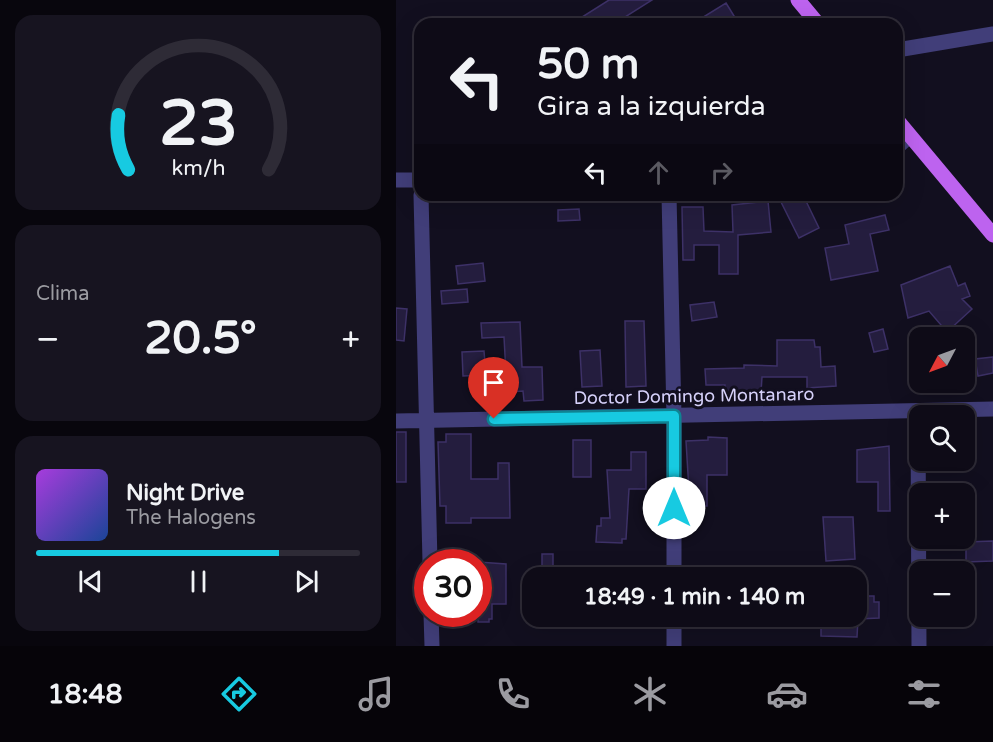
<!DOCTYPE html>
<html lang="es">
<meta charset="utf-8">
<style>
body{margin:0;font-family:"Varela Round",sans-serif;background:#171420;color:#f1f3f6;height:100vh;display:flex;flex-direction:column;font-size:22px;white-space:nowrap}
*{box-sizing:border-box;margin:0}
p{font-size:20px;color:#9b9ba1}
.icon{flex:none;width:33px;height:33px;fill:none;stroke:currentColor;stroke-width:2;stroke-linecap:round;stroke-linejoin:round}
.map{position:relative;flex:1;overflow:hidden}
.panel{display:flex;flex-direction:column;gap:15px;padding:15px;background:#08060d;width:396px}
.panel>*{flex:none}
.top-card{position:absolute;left:18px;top:18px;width:489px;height:183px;border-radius:18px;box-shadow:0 6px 24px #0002,0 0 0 2px #2e2b36;background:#0e0b17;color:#f1f3f6;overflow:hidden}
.needle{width:39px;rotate:229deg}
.buttons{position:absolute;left:513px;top:327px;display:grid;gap:12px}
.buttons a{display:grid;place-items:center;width:66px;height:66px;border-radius:12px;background:#0e0b17;box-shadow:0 6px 24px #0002,0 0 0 2px #2e2b36;font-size:30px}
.speed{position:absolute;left:18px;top:549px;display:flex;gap:12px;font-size:30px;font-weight:700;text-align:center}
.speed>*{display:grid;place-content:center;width:78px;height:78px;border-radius:50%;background:#0e0b17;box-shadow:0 6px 24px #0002,0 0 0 2px #2e2b36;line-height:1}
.speed .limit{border:9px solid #d22;background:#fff;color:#111}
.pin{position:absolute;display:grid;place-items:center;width:51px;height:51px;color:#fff;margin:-62px -26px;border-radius:50% 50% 50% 0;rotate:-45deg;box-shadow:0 0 6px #0007}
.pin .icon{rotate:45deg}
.me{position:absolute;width:66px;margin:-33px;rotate:0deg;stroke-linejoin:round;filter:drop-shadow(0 0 4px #0008)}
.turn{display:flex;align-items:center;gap:21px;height:126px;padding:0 24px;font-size:27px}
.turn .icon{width:78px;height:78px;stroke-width:2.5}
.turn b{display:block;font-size:42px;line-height:51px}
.lanes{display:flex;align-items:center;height:57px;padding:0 24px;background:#0003;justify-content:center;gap:30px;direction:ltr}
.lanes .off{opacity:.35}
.big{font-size:45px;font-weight:800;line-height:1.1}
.panel .widget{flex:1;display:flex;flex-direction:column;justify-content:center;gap:9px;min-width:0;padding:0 21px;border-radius:18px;background:#171420}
.panel .dial{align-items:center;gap:0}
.dial svg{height:156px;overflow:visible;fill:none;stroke:#2e2b36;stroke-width:7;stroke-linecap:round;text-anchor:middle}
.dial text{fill:#f1f3f6;stroke:none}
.song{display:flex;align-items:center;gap:18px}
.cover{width:72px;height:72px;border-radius:9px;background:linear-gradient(135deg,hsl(280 70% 55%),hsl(220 70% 35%))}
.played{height:6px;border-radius:3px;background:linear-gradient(90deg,#17cae1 75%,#2e2b36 75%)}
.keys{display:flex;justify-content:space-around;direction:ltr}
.heat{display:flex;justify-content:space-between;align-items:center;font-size:33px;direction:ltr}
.trip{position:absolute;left:126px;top:567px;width:345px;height:60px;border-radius:18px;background:#0e0b17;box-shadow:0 6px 24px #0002,0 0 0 2px #2e2b36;font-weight:800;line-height:60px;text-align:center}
.menu{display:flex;height:96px;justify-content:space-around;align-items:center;background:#060409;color:#9b9ba1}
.menu .icon{width:42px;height:42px}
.menu .active{color:#17cae1}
.menu b{font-size:27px;color:#f1f3f6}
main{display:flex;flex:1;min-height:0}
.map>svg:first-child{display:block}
.building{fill:#241d3e;stroke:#3d3167;stroke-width:1.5}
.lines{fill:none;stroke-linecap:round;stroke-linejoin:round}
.minor{stroke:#413e79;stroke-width:15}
.major{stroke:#bd63ef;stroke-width:15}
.route-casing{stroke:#0f8392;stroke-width:15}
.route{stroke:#17cae1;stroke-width:10}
.labels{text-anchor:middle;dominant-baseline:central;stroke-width:6;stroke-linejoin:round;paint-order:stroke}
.street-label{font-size:18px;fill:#d6d1fa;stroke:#120f1f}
</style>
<main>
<section class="panel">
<div class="widget dial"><svg viewBox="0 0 100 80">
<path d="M14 69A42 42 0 1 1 86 69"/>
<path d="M14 69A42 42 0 0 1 9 41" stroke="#17cae1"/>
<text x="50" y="56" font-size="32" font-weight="700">23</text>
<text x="50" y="72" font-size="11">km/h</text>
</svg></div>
<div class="widget"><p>Clima</p>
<div class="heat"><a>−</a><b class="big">20.5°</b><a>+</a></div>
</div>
<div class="widget">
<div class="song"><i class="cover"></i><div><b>Night Drive</b><p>The Halogens</p></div></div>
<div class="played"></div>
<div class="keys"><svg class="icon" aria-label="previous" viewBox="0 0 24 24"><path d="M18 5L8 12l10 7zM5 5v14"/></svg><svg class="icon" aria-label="pause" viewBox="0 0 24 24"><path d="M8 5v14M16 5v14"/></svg><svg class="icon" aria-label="next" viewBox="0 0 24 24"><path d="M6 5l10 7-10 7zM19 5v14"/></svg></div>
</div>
</section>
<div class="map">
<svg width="597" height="646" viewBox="0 0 597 646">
<rect width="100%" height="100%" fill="#120f1f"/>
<path class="building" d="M213,0h43l-38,24h-43z
M330,3l13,21h-47z
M394,195h13l16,33 -20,10 -19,-38z
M372,201l3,31 -33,3v39h-19v-29h-25v15h-11l-1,-53h21l1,24 29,1 -1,-27z
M183,209l1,11 -22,1v-11z
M489,215l4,15 -19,4 8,37 -47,9 -6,-32 24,-4 -4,-19z
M87,263l2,18 -27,3 -2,-18z
M554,266l8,20 7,-3 5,13 -8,3 10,10 -25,23 -18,-21 -21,7 -7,-33z
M71,289l1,13 -26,2 -1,-13z
M318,302l3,15 -25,4 -2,-16z
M0,308l11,1 -3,32 -8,-1z
M229,321h19l2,65 -20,1z
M124,322l2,45h20l1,33 -19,1 -1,-10 -16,1 -3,-55 -22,1 -1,-15z
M487,329l5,20 -14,3 -5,-19z
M381,340h37l1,7h5l1,20 14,-1 1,20 -29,2v-11h-45l-1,15 -36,2v-9h-19l-1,-16 39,-1v-3l33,1z
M204,350l2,36 -20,1 -2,-36z
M88,351l2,24 -23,1 -1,-24z
M597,357v16l-15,3 -3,-17z
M0,432h10v50h-10z
M50,434h25v45h27v-16h11l1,55h-39v5h-25v-17h-6l-2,-64h8z
M312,437l19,1v37h-20v31h-5v3l-16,1 -2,-18 5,-1 -3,-50 22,-1z
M177,440h18v37h-18z
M493,446l1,65h-12v-29h-21v-32z
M235,452h15v37h-17l-3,50h-4v4l-26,-1 1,-16h4v-8h9l-3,-48h24z
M427,517h30l2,42 -29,2z
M597,541v20l-27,1v-20z
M146,554h11v12h-11z
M82,562l28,2v40h-14v15h-3v3h-11z
M465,596h13v6h5v16l-21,1 -1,18 -36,-1v-19l35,-1v-15h6z"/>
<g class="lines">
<path class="minor" d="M501,50l96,-16
M501,147l13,-11
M0,180h24
M25,195l9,367
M273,195l5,221v162
M522,411l1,235
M0,421l597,-12
M35,614l1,32
M278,646v-30"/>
<path class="major" d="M402,0l20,24
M501,120l96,115"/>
</g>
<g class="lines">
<defs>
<path id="route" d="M98,419l180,-3v92"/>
</defs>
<use href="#route" class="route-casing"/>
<use href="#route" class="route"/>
</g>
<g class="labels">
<g class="street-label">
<text transform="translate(298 396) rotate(-1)">Doctor Domingo Montanaro</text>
</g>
</g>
</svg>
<div class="buttons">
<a><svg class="needle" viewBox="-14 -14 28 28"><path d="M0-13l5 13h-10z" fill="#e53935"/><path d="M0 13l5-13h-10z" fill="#9b9ba1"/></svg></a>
<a><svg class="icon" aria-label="search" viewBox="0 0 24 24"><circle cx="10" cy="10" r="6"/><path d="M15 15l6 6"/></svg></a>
<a>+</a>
<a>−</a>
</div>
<div class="speed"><div class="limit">30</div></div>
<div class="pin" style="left:98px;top:419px;background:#d93025"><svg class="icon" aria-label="arrive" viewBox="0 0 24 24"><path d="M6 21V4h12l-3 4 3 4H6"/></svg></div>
<svg class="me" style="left:278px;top:508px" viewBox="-20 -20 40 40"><circle r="19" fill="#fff"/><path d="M0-13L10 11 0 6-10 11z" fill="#17cae1"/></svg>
<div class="trip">18:49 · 1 min · 140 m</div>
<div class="top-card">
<div class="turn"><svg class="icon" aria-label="left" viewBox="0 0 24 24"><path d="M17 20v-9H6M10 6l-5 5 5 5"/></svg><div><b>50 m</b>Gira a la izquierda</div></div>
<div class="lanes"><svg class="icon" aria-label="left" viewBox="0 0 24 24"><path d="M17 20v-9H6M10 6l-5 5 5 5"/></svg><svg class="icon off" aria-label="ahead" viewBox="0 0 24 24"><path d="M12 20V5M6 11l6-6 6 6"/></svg><svg class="icon off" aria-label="right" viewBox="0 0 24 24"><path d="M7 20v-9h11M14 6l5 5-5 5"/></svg></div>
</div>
</div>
</main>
<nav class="menu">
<b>18:48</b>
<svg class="icon active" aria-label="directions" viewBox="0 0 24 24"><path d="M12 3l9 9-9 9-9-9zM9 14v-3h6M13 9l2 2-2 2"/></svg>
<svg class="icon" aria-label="music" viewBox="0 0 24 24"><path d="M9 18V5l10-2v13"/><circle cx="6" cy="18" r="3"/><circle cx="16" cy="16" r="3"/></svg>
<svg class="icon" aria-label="phone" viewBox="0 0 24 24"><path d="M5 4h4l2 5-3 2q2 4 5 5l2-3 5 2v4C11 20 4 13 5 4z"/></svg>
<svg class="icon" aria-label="climate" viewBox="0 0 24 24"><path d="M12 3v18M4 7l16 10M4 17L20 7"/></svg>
<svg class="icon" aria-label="car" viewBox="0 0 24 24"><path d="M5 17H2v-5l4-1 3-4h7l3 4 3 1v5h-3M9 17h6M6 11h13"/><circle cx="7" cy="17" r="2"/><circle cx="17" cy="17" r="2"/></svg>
<svg class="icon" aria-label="filters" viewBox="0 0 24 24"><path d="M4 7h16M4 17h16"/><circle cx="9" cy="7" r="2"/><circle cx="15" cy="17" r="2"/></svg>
</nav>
